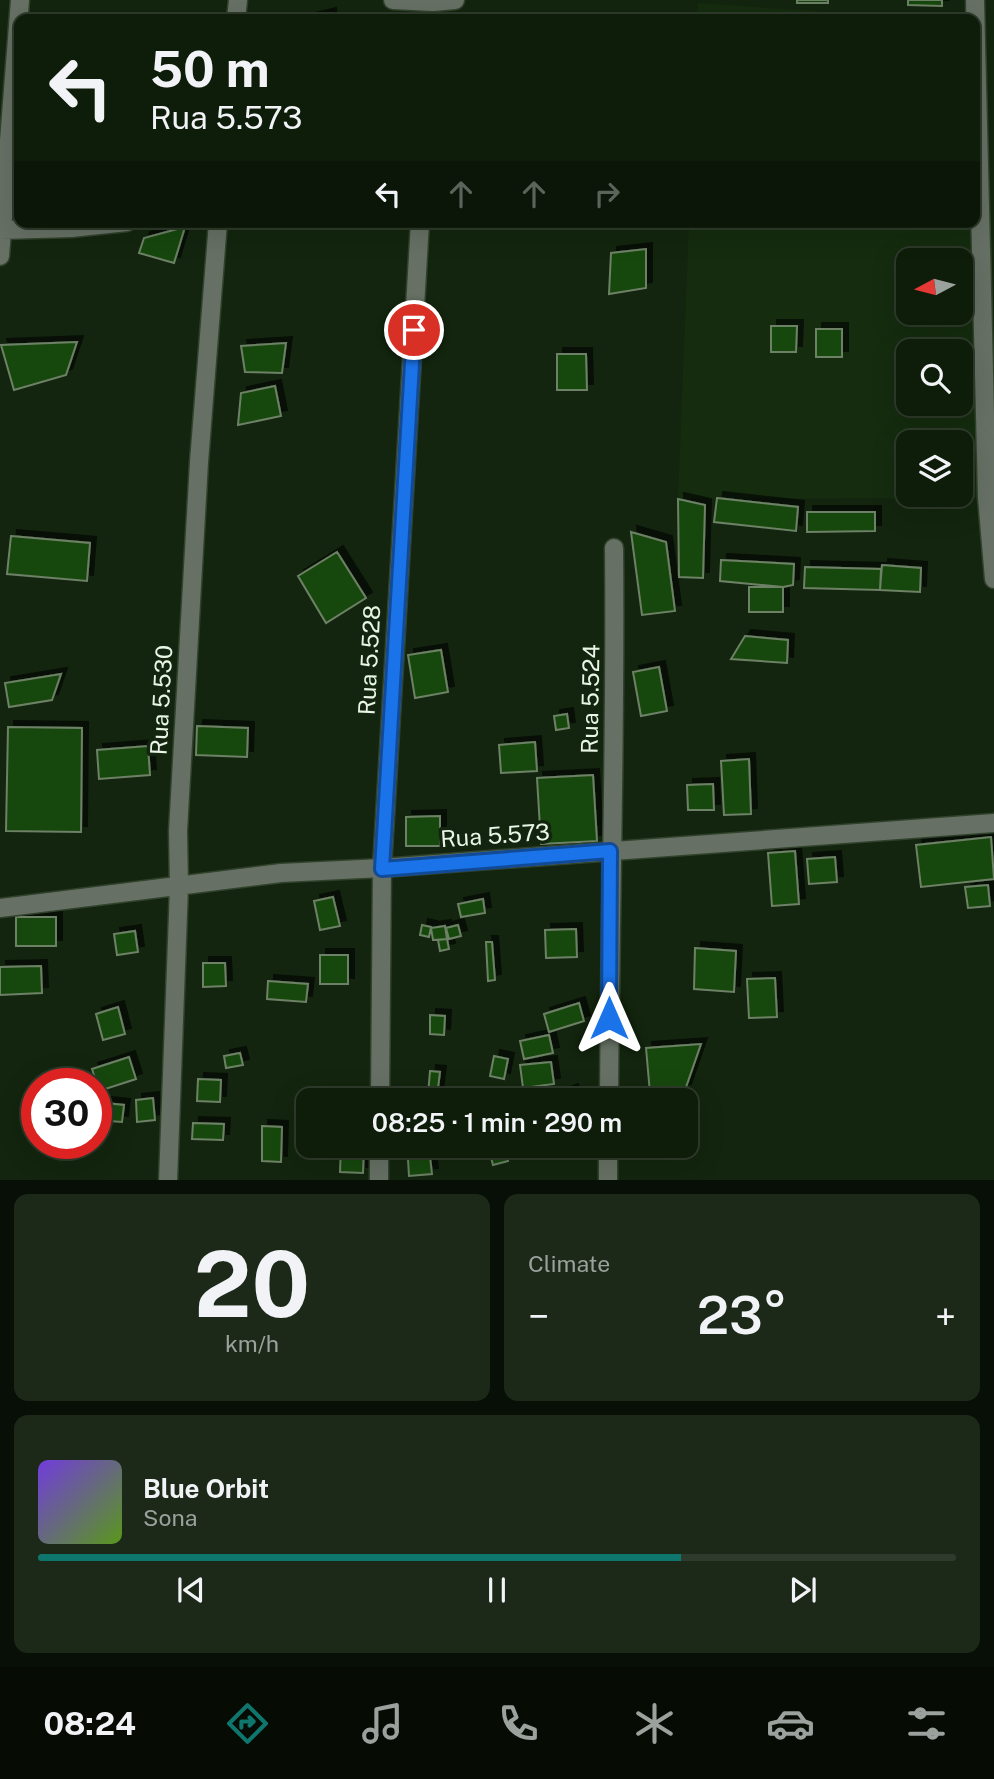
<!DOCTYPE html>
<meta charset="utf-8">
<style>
body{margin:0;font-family:"Public Sans",sans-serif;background:#1c2918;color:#f1f3f6;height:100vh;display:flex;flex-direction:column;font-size:26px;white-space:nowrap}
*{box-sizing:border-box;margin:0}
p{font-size:23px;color:#9ba19c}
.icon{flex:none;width:38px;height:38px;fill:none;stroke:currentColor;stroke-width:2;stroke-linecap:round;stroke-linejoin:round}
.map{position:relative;height:1180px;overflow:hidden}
.details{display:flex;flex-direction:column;gap:14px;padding:14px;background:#080f06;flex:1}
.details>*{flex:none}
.hud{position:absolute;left:14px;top:14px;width:966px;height:214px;border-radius:14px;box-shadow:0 7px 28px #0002,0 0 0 2px #2e3a2b;background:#0e1c0a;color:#f1f3f6;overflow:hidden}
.needle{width:46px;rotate:263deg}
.fabs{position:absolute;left:896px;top:248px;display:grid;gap:14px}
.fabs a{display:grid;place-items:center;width:77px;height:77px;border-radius:14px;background:#0e1c0a;box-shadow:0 7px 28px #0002,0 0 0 2px #2e3a2b;font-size:35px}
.speed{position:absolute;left:21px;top:1068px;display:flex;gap:14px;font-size:35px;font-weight:700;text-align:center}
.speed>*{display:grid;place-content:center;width:91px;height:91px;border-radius:50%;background:#0e1c0a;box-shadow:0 7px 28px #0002,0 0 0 2px #2e3a2b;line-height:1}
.speed .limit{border:10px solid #d22;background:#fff;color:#111}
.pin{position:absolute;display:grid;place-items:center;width:60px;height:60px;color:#fff;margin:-30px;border:4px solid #fff;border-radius:50%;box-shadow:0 2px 7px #0007}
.me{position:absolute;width:77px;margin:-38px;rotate:0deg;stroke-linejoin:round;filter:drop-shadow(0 0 5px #0008)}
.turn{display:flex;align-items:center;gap:24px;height:147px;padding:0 21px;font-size:32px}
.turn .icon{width:91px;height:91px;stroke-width:2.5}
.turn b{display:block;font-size:49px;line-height:60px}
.lanes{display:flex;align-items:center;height:66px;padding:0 21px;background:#0003;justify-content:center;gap:35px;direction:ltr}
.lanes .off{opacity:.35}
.big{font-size:52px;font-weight:600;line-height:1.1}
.details .tile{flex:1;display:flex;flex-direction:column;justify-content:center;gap:10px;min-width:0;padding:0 24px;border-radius:14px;background:#1c2918}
.details .dial{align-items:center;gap:0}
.dial b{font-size:91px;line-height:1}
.song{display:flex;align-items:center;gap:21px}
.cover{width:84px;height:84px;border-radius:10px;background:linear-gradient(135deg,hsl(260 70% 55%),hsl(90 70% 35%))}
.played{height:7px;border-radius:4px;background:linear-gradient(90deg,#0f766e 70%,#2e3a2b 70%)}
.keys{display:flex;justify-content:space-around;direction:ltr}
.heat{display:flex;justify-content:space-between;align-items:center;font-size:38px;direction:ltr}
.details .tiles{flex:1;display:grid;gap:14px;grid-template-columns:1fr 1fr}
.tile:last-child{grid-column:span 2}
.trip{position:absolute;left:296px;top:1088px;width:402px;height:70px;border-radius:14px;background:#0e1c0a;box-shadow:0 7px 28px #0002,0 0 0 2px #2e3a2b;font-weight:600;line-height:70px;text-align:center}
.tab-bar{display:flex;height:112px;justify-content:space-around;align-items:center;background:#060b04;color:#9ba19c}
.tab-bar .icon{width:49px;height:49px}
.tab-bar .selected{color:#0f766e}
.tab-bar b{font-size:32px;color:#f1f3f6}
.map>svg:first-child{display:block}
.built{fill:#152c0f;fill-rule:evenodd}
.building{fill:#19460a;stroke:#6c8166;stroke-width:2;filter:url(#shadow)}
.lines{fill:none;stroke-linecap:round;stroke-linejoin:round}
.minor-casing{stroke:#31422c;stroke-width:21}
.minor{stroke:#667064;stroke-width:18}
.route-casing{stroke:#114b97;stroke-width:18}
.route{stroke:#1a73e8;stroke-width:12}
.labels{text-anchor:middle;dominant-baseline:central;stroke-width:7;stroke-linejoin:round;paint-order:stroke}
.street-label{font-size:23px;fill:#e9f5e6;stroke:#13250e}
</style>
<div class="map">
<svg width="994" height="1181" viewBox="0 0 994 1181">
<defs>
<filter id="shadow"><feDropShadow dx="6" dy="-6" stdDeviation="0" flood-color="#0009"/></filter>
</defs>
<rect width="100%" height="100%" fill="#13250e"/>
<path class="built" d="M698,3l229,16h-230z
M689,222h286l12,276 -309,1zM908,261h53v52h-53zM908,352h53v52h-53zM908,443h53v52h-53z"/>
<path class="building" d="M797,0h31v3h-31z
M908,0h34v6l-34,-1z
M330,14v5h-21z
M185,227l-11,36 -35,-10 5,-15z
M646,249v39l-37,6 2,-41z
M771,326h26l-1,26h-25z
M816,329h26v28h-26z
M77,342l-11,33 -52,15 -13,-45z
M286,343l-4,30 -37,-1 -4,-26z
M950,345l1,7h-43v7l-1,-10z
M557,354h29l1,36h-30z
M275,386l6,30 -43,9 3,-32z
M717,498l81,9 -2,24 -82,-9z
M678,499l27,6 -2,73 -24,-1z
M807,512h68v19l-68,1z
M631,532l35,10 9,69 -33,4z
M11,536l79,7 -3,38 -80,-7z
M337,552l29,46 -40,25 -28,-47z
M721,560l73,4 -1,21 -10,2 -63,-6z
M882,565l39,3 -1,24 -40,-2z
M805,567l76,2 -1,21 -76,-2z
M749,587h34v25h-34z
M745,636l43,4 -1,23 -56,-4z
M441,650l7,42 -33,6 -7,-43z
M659,667l8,44 -26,5 -8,-44z
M61,674l-9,26 -43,7 -4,-24z
M567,714l2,14 -13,2 -2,-14z
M197,726l51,2 -1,29 -51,-2z
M8,727l74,1 -1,104 -75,-1z
M535,742l2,29 -36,2 -2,-28z
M148,746l2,29 -51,4 -2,-29z
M749,759l2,55 -27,1 -3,-54z
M593,775l4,66 -56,3 -4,-66z
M713,784l1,26h-26l-1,-25z
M440,816v30h-34v-29z
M991,837l3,42 -73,8 -5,-42z
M795,851l4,53 -27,2 -4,-53z
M835,857l2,25 -28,2 -2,-25z
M988,885l2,21 -22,2 -3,-21z
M333,897l7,29 -20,4 -6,-29z
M483,899l2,14 -24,4 -3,-13z
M16,917h40v29h-40z
M422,925l9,2 -2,10 -9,-2z
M458,925l3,11 -12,3 -3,-11z
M445,926l2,13 -14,1 -2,-12z
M576,929l1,28 -31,1 -1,-28z
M135,931l3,21 -21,3 -3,-21z
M447,939l2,10 -9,2 -2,-11z
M486,942h6l3,38 -7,1z
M695,948l41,3 -2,41 -40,-3z
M320,955h28v29h-28z
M203,963h22l1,23 -23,1z
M41,966l1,27 -42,2v-28z
M775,978l2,39 -28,1 -2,-39z
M268,981l40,3 -2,18 -39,-3z
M579,1003l5,18 -35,11 -5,-18z
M118,1007l7,27 -22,6 -7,-26z
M430,1015l15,1 -1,19 -14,-1z
M549,1035l4,18 -29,6 -4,-18z
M701,1044l-16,46 -35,3 -4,-45z
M240,1053l3,12 -17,3 -2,-12z
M494,1056l14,3 -4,20 -14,-3z
M129,1057l7,22 -37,12 -7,-22z
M551,1062l3,22 -31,4 -3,-23z
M430,1071l10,1 -3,24 -9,-1z
M198,1079l23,1 -1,22 -23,-1z
M572,1090l4,11h-27l-1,-2z
M153,1098l2,22 -18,2 -1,-22z
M96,1102l28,3 -2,17 -26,-2z
M193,1123l31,1 -1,16 -31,-1z
M262,1126l20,1 -1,35 -19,-1z
M304,1132h4v14h28v7l-32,-1z
M341,1146h23l-1,27 -23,-1z
M503,1146l5,15 -15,4 -4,-15z
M430,1157l2,17 -23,2 -1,-17z"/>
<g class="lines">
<defs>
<path id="minor" d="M393,0l40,2 22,-2
M975,0l12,498 7,81
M236,19l2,-19
M2,230l69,-2 56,-6
M0,256l20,-256
M0,908l281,-35 101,-5 612,-45
M380,1101l2,-233 38,-646
M609,1101c1,-185 7,-369 5,-553
M168,1181l11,-294 -1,-56 21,-369 19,-240
M379,1181v-35
M608,1181v-35"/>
</defs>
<use href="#minor" class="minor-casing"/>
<use href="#minor" class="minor"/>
</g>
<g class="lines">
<defs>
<path id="route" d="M414,330l-32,539 228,-18 -1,167"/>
</defs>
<use href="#route" class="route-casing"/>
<use href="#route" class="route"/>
</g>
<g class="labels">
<g class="street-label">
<text transform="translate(369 660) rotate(-87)">Rua 5.528</text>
<text transform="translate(590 699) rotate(-89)">Rua 5.524</text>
<text transform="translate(161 700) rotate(-87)">Rua 5.530</text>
<text transform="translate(495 835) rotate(-4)">Rua 5.573</text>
</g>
</g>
</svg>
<div class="fabs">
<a><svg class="needle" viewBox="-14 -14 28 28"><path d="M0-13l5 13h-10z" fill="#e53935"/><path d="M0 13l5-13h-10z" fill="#9ba19c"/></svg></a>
<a><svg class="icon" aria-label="search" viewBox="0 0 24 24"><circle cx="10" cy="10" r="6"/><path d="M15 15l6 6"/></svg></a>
<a><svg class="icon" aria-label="layers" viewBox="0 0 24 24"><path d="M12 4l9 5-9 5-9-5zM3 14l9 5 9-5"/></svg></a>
</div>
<div class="speed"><div class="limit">30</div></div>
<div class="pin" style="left:414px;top:330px;background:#d93025"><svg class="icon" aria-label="arrive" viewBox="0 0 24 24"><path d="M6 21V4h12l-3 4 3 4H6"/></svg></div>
<svg class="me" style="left:609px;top:1018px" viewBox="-20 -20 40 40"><path d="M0-17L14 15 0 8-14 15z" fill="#1a73e8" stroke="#fff" stroke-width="4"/></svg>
<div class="trip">08:25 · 1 min · 290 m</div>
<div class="hud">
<div class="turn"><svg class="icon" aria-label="left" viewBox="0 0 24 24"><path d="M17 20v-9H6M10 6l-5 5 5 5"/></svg><div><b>50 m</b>Rua 5.573</div></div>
<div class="lanes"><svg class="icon" aria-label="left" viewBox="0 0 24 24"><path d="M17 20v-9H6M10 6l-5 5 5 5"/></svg><svg class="icon off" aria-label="ahead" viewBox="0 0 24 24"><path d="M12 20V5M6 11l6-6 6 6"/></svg><svg class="icon off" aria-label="ahead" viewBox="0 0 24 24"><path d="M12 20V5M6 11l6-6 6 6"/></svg><svg class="icon off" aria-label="right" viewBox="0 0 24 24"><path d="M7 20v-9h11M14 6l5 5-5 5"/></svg></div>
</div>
</div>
<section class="details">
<div class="tiles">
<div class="tile dial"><b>20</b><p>km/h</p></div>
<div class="tile"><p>Climate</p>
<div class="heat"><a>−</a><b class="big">23°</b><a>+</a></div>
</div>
<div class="tile">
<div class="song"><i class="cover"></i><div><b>Blue Orbit</b><p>Sona</p></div></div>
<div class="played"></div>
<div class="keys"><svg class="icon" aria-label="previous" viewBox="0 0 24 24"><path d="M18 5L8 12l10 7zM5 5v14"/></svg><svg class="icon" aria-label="pause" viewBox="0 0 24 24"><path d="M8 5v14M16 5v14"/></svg><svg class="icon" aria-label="next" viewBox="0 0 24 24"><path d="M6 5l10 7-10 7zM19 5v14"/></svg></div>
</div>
</div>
</section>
<nav class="tab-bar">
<b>08:24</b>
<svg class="icon selected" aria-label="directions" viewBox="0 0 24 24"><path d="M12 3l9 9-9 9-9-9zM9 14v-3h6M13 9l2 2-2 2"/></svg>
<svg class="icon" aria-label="music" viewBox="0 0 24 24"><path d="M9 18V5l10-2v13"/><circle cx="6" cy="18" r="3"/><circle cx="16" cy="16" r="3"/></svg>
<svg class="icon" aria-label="phone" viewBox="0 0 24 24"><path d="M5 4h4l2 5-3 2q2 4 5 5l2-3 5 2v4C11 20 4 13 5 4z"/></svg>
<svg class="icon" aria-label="climate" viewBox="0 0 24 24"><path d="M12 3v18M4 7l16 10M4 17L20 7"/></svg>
<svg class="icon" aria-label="car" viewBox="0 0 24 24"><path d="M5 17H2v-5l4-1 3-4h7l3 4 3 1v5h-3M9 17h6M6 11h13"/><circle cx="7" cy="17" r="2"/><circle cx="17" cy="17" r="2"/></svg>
<svg class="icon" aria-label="filters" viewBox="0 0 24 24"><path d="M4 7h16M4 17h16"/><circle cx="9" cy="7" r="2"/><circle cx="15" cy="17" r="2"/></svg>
</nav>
